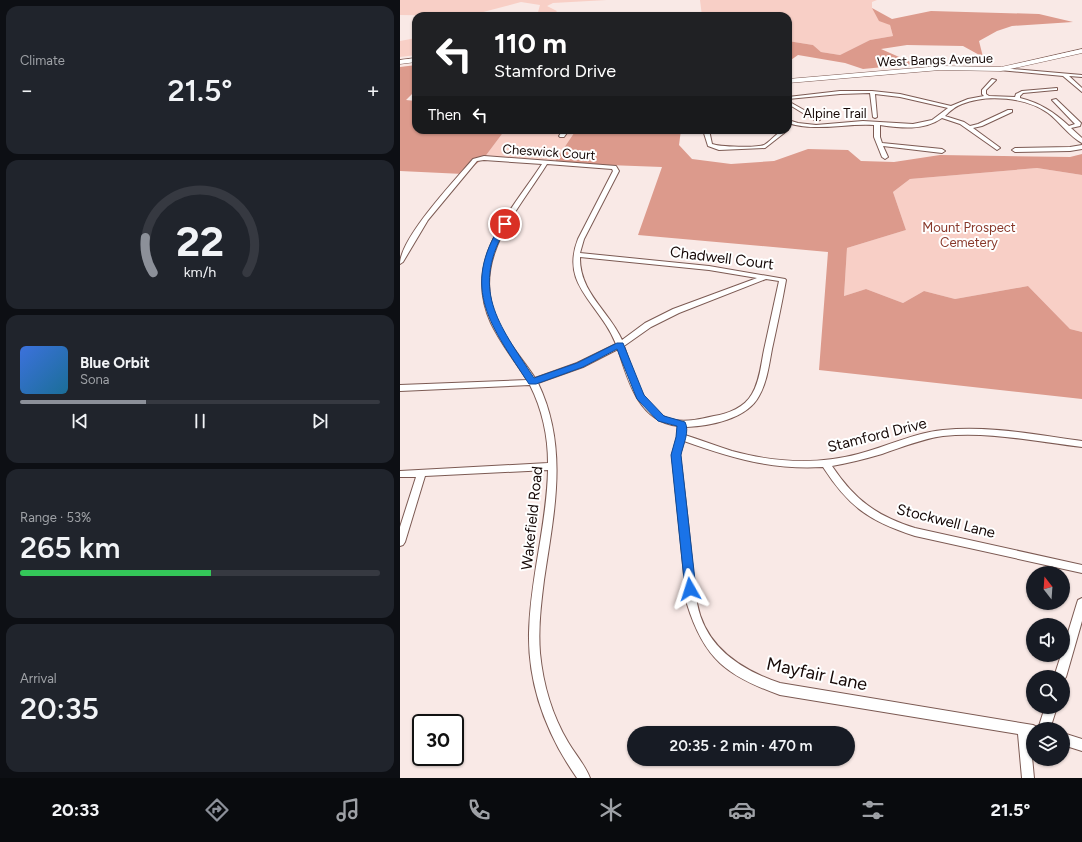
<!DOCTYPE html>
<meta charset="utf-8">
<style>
body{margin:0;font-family:Figtree,sans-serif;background:#20242c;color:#f1f3f6;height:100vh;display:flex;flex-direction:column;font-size:15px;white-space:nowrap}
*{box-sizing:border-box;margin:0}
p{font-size:13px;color:#9ea1a6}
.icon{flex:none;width:22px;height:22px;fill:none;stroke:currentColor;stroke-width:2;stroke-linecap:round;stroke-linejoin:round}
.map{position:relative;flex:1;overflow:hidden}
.panel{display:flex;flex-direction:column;gap:6px;padding:6px;background:#0d0f14;width:400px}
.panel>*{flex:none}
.top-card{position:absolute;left:12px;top:12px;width:380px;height:122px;border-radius:12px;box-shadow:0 1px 3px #0004;background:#202124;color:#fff;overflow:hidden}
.needle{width:26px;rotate:343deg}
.controls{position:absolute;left:626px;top:566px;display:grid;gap:8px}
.controls a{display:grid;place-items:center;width:44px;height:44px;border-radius:50%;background:#171b24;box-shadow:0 1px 3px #0004;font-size:20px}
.speed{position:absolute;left:12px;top:714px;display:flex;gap:8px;font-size:20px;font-weight:700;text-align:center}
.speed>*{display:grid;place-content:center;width:52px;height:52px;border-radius:50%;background:#171b24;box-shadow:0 1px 3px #0004;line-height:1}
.speed .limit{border:2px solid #111;border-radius:6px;background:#fff;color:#111}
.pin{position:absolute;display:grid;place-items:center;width:34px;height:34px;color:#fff;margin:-17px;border:2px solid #fff;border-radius:50%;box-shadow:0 1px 4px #0007}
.me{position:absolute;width:44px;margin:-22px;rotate:354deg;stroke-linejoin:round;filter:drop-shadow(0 0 3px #0008)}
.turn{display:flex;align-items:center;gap:14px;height:84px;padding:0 16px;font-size:18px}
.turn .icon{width:52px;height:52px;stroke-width:2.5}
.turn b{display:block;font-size:28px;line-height:34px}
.then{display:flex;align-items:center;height:38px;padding:0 16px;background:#0003;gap:8px;font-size:15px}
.big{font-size:30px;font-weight:600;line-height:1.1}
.panel .card{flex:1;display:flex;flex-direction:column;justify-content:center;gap:6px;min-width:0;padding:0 14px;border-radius:12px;background:#20242c}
.panel .dial{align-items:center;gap:0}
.dial svg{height:104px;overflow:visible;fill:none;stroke:#363941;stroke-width:7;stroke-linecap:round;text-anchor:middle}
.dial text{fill:#f1f3f6;stroke:none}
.song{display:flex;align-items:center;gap:12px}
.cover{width:48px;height:48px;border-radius:6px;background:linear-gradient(135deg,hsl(220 70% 55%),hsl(200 70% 35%))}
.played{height:4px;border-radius:2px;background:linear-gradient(90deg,#8c9099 35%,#363941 35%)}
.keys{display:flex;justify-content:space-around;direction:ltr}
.heat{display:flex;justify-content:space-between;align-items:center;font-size:22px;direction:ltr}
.charge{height:6px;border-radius:3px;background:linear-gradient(90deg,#34c759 53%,#363941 0)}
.trip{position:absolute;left:227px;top:726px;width:228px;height:40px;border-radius:20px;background:#171b24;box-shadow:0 1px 3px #0004;font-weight:600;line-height:40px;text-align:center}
.menu{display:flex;height:64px;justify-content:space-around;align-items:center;background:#090b0e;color:#9ea1a6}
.menu .icon{width:28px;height:28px}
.menu .current{color:#8c9099}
.menu b{font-size:18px;color:#f1f3f6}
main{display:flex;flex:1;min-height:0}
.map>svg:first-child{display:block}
.green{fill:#f8cfc6}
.forest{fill:#dc9a8c}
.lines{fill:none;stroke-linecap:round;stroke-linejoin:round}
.minor-casing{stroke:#7c5a53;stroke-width:2}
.tertiary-casing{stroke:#7c5a53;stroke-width:1}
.minor{fill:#fff;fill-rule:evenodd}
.tertiary{fill:#fff;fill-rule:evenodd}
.route{fill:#1a73e8;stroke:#114b97}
.labels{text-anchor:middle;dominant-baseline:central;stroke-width:4;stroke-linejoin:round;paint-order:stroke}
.far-street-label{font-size:13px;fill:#160907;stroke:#fff}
.far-park-label{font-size:13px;fill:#89392b;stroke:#fff}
.street-label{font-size:15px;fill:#160907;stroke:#fff}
.near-street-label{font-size:18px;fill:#160907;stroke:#fff}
</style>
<main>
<section class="panel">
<div class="card"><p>Climate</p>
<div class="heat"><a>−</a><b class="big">21.5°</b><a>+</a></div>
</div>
<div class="card dial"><svg viewBox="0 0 100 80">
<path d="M14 69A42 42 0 1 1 86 69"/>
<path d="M14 69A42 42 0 0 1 8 42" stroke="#8c9099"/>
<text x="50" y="56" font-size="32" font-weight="700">22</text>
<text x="50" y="72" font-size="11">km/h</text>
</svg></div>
<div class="card">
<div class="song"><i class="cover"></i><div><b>Blue Orbit</b><p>Sona</p></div></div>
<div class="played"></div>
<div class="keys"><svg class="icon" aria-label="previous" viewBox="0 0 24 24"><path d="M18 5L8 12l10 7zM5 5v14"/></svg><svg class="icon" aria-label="pause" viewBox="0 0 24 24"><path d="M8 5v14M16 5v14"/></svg><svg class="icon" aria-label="next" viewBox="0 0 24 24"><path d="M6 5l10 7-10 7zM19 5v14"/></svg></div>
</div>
<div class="card"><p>Range · 53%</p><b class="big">265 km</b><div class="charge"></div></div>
<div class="card"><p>Arrival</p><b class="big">20:35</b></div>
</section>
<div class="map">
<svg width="682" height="778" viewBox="0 0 682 778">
<rect width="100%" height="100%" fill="#f9e9e6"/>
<path class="green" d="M0,0h207l-54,3 -6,3 10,5 -4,5h-16l3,-11 -19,-3 -53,14 -68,-1z
M300,0h177l-5,2v6l18,17 3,11 -23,4 -30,15 -19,-3 -8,-7 -25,-4v-25h-86z
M16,38v17l-16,2v-16z
M105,130h71l-22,33 -70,-5z
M637,168l45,7v157l-12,-3 -42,-43 -73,13 -31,-8 -21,12 -37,-14 -22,7 3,-48 59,-18 -13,-38 17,-13z"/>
<path class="forest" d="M472,8l20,11 39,-8 108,3 34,8 -61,4 -15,5 -18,10 4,16 -20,-11 -56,-1 -26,4 34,15 -52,5 -18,-6 -47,-8 -10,7v-21l25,4 8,7 19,3 30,-15 23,-4 -3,-11 -11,-4z
M16,65v25l-10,10 10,1v29h89l-21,28 -21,16 -63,-3v-104z
M176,130h105l-2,15 13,14 39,5 43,-3 34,-12 40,1 13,11 33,1 46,-7 130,2 12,-3v21l-45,-7 -127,11 -17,13 13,38 -59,18 -3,48 22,-7 37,14 21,-12 31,8 73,-13 42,43 12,3v67l-263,-29 9,-118 -190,-17 24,-68 -108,-4z"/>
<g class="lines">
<defs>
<path id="minor" d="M601,68l81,7v2l-13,-1 13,12v4l-19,-16 -64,-6v-2z
M592,79l4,1 -10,10v4l3,2 26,1 1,-3 6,-3 35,-3v2h-2l-32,3 -3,3v2c20,5 34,14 49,28l6,-2 -23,-24 4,-1 25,24 -1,3 -9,2 11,10v5c-12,-6 -23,-22 -34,-30 -22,-16 -61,-19 -86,-9 -6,2 -12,7 -17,12l19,6 6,4 8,-2 30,-14h4v2l-30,14 -9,2 26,19 1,1 -3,2 -37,-26 -18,-6c-18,13 -42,10 -62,7v12l2,6 60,6 3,2 -3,2 -59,-7 5,11 -3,2 -3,-2 -8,-20v-12c-29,-2 -57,7 -86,-2v-3l10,3 18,2 47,-4 50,3 19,-4 16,-12 -48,-11 -25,-3 2,23 -2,1 -2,-1 -3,-24 -30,1 -52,5v-2l52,-6h32l28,3 51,12 17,-7 16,-3 -2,-2v-4z
M388,101l32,18v1l-4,1 -28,-17z
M163,130h6l-5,7h-4l-1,-1z
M303,130h6l3,14c8,3 45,4 52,1 9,-5 13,-15 24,-15l-23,18 -46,2 -11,-4z
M682,145v4l-12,2 -55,1 -3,-2 3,-2 55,-1z
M84,156l132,10 3,5 -35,68 -4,14 129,13 76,13 1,1c-4,23 -9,46 -14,69 -3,16 -5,33 -13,47 -12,23 -49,30 -73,31l-1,8c16,5 31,11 47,16 40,11 85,14 126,3 28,-7 55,-21 85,-24 46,-5 94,5 139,11v6c-45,-5 -93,-16 -139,-11 -21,3 -41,11 -61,18 -17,5 -33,9 -50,12 22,33 44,50 83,62l167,37v8l-167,-37c-46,-15 -66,-29 -92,-69 -52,3 -91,-9 -139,-26l-4,14c4,32 8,64 11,97 2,17 3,34 6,51 8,44 44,67 83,80l253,42 4,2 1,2h-5v8l-3,-1 4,42h-12l-4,-44 -238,-39c-53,-19 -76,-36 -93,-91l-15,-149 5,-18 1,-11c-39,-4 -50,-45 -60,-77l-35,18 -45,16c31,65 16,129 6,197 -3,24 -6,48 -4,73 3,31 12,62 28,89 7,12 17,23 22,36h-13c-30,-43 -49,-93 -48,-145 1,-55 18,-108 19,-163l-123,6 -20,66 -2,3 -3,1v-19l16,-50h-16v-6l148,-8c0,-27 -6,-54 -18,-78l-130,6v-6l127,-5c-12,-19 -26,-36 -36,-57 -29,-63 19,-110 51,-159l-58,-4 -7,1 -49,59 -25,42 -3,2c0,-26 55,-84 73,-105zM147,164l65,5 1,2 -35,68c-15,39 9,56 28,86 4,6 7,12 10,19l-39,19 -42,15c-12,-18 -26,-34 -36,-53 -31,-63 17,-111 48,-161zM180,257l129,13 48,8 -84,31 -28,14 -23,17c-13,-29 -43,-48 -42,-83zM366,279l13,2c-5,23 -10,46 -15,69 -3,14 -4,31 -12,44 -7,13 -24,20 -38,22 -13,3 -26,6 -39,4 -32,-5 -42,-49 -51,-74l27,-19 28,-14z
M682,598v23l-16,56 -3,4v-4h-9l7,-22h2v-6l14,-46 1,-3z
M645,707h12l-7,22h-12z
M663,733l19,6v12l-19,-6z"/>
<path id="tertiary" d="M682,49v4l-81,18 -61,-1 -152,13v-4l152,-13 61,1z
M16,58v4l-16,2v-4z"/>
</defs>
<use href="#minor" class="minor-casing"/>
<use href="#tertiary" class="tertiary-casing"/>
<use href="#minor" class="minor"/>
<use href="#tertiary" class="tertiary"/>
</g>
<path class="route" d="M105,222l3,2c-39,65 -10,99 26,154l43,-15 40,-20h6l21,52 20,21 21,6c5,9 -2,23 -4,33l15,134 -1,4 -5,1 -4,-1 -1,-4 -14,-134 5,-18 1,-11 -19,-5 -21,-22 -20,-50 -34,18 -47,17h-7c-37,-57 -70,-95 -27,-161z"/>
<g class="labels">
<g class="far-street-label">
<text transform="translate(535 60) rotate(-2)">West Bangs Avenue</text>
<text x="435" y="113">Alpine Trail</text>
<text transform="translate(149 152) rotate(4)">Cheswick Court</text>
</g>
<g class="far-park-label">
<text x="569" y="227">Mount Prospect<tspan x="569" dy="15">Cemetery</tspan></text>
</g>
<g class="street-label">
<text transform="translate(322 258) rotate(7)">Chadwell Court</text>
<text transform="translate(477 435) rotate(-14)">Stamford Drive</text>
<text transform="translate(132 518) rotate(-84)">Wakefield Road</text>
<text transform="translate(546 521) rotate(14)">Stockwell Lane</text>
</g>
<g class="near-street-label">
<text transform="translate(417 674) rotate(12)">Mayfair Lane</text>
</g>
</g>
</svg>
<div class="controls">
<a><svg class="needle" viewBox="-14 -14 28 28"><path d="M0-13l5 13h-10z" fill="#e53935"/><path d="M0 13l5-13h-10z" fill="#9ea1a6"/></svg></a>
<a><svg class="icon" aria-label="sound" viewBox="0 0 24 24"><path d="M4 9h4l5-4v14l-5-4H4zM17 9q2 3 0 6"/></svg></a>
<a><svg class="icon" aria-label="search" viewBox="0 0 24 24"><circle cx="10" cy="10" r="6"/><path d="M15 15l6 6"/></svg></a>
<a><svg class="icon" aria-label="layers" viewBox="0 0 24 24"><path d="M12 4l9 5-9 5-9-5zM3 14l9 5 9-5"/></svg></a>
</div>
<div class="speed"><div class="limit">30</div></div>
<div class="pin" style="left:105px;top:224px;background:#d93025"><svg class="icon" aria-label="arrive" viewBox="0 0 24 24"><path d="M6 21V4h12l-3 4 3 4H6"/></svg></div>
<svg class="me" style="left:290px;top:589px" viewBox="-20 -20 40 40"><path d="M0-17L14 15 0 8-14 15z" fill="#1a73e8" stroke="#fff" stroke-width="4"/></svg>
<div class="trip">20:35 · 2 min · 470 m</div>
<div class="top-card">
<div class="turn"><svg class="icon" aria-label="left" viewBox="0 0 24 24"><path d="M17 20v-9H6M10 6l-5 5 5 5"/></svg><div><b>110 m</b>Stamford Drive</div></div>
<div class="then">Then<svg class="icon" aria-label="left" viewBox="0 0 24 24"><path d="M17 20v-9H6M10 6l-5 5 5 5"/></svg></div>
</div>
</div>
</main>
<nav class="menu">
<b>20:33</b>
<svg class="icon current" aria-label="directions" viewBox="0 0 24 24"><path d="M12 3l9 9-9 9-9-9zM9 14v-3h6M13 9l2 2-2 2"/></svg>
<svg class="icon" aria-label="music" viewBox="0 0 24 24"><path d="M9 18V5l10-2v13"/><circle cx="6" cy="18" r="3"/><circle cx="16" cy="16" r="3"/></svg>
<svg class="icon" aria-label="phone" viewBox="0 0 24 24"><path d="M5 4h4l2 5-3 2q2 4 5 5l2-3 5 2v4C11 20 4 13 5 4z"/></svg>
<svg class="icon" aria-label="climate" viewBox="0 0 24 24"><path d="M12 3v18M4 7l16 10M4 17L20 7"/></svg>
<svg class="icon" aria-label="car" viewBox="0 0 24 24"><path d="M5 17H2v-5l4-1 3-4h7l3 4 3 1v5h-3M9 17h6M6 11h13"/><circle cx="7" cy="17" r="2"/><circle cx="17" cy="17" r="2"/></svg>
<svg class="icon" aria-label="filters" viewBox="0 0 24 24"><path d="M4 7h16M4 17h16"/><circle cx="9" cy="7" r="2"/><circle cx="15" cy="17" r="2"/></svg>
<b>21.5°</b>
</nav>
